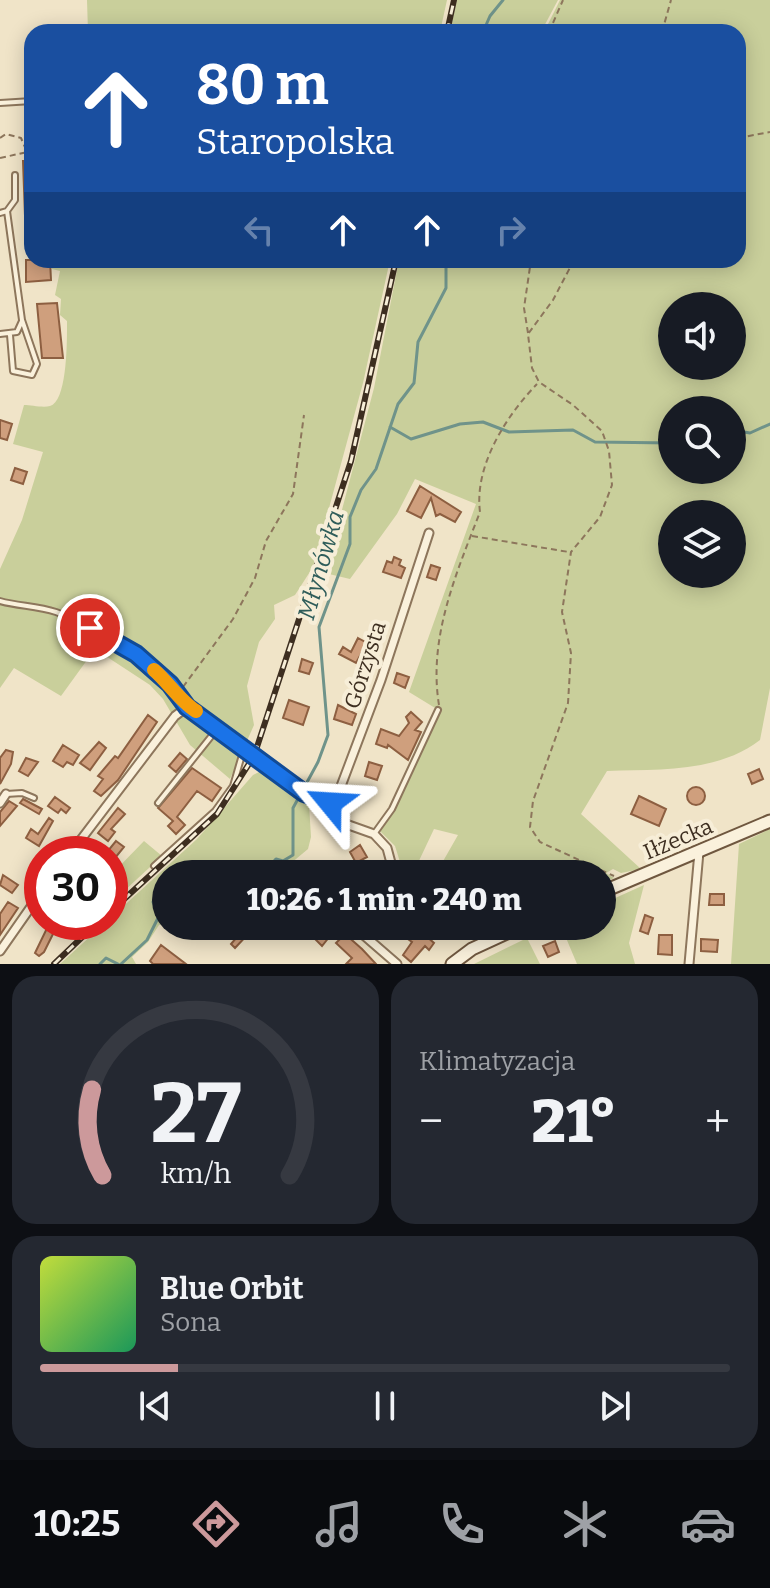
<!DOCTYPE html>
<html lang="pl">
<meta charset="utf-8">
<style>
body{margin:0;font-family:Bitter,serif;background:#242831;color:#f1f3f6;height:100vh;display:flex;flex-direction:column;font-size:30px;white-space:nowrap}
*{box-sizing:border-box;margin:0}
p{font-size:26px;color:#9ea1a6}
.icon{flex:none;width:44px;height:44px;fill:none;stroke:currentColor;stroke-width:2;stroke-linecap:round;stroke-linejoin:round}
.map{position:relative;height:964px;overflow:hidden}
.details{display:flex;flex-direction:column;gap:12px;padding:12px;background:#0d0f14;flex:1}
.details>*{flex:none}
.hud{position:absolute;left:24px;top:24px;width:722px;height:244px;border-radius:24px;box-shadow:0 4px 20px #0003;background:#1a4fa0;color:#fff;overflow:hidden}
.fabs{position:absolute;left:658px;top:292px;display:grid;gap:16px}
.fabs a{display:grid;place-items:center;width:88px;height:88px;border-radius:50%;background:#171b24;box-shadow:0 4px 20px #0003;font-size:40px}
.speed{position:absolute;left:24px;top:836px;display:flex;gap:16px;font-size:40px;font-weight:700;text-align:center}
.speed>*{display:grid;place-content:center;width:104px;height:104px;border-radius:50%;background:#171b24;box-shadow:0 4px 20px #0003;line-height:1}
.speed .limit{border:12px solid #d22;background:#fff;color:#111}
.pin{position:absolute;display:grid;place-items:center;width:68px;height:68px;color:#fff;margin:-34px;border:4px solid #fff;border-radius:50%;box-shadow:0 2px 8px #0007}
.me{position:absolute;width:88px;margin:-44px;rotate:297deg;stroke-linejoin:round;filter:drop-shadow(0 0 6px #0008)}
.turn{display:flex;align-items:center;gap:28px;height:168px;padding:0 40px;font-size:36px}
.turn .icon{width:104px;height:104px;stroke-width:2.5}
.turn b{display:block;font-size:56px;line-height:68px}
.lanes{display:flex;align-items:center;height:76px;padding:0 40px;background:#0003;justify-content:center;gap:40px;direction:ltr}
.lanes .off{opacity:.35}
.big{font-size:60px;font-weight:800;line-height:1.1}
.details .card{flex:1;display:flex;flex-direction:column;justify-content:center;gap:12px;min-width:0;padding:0 28px;border-radius:24px;background:#242831}
.details .dial{align-items:center;gap:0}
.dial svg{height:208px;overflow:visible;fill:none;stroke:#363941;stroke-width:7;stroke-linecap:round;text-anchor:middle}
.dial text{fill:#f1f3f6;stroke:none}
.song{display:flex;align-items:center;gap:24px}
.cover{width:96px;height:96px;border-radius:12px;background:linear-gradient(135deg,hsl(70 70% 55%),hsl(150 70% 35%))}
.played{height:8px;border-radius:4px;background:linear-gradient(90deg,#cc999b 20%,#363941 20%)}
.keys{display:flex;justify-content:space-around;direction:ltr}
.heat{display:flex;justify-content:space-between;align-items:center;font-size:44px;direction:ltr}
.details .tiles{flex:1;display:grid;gap:12px;grid-template-columns:1fr 1fr}
.card:last-child{grid-column:span 2}
.trip{position:absolute;left:152px;top:860px;width:464px;height:80px;border-radius:40px;background:#171b24;box-shadow:0 4px 20px #0003;font-weight:800;line-height:80px;text-align:center}
.tab-bar{display:flex;height:128px;justify-content:space-around;align-items:center;background:#090b0e;color:#9ea1a6}
.tab-bar .icon{width:56px;height:56px}
.tab-bar .selected{color:#cc999b}
.tab-bar b{font-size:36px;color:#f1f3f6}
.map>svg:first-child{display:block}
.green{fill:#c9cf9b;fill-rule:evenodd}
.lines{fill:none;stroke-linecap:round;stroke-linejoin:round}
.stream{stroke:#6f938a;stroke-width:3}
.building{fill:#cf9f7d;stroke:#8d5f41;stroke-width:2}
.service-casing{stroke:#8d765c;stroke-width:8}
.minor-casing{stroke:#8d765c;stroke-width:11}
.secondary-casing{stroke:#6f573f;stroke-width:15}
.path{stroke:#8d765c;stroke-width:2;stroke-dasharray:6 4;stroke-linecap:butt}
.service{stroke:#faf1dc;stroke-width:4}
.minor{stroke:#faf1dc;stroke-width:7}
.secondary{stroke:#faf1dc;stroke-width:11}
.rail-casing{stroke:#3d2e20;stroke-width:6}
.rail{stroke:#f7eed8;stroke-width:3;stroke-dasharray:9;stroke-linecap:butt}
.route-casing{stroke:#114b97;stroke-width:20}
.route{stroke:#1a73e8;stroke-width:14}
.slow{stroke:#f59e0b;stroke-width:14}
.labels{text-anchor:middle;dominant-baseline:central;stroke-width:8;stroke-linejoin:round;paint-order:stroke}
.street-label{font-size:22px;fill:#3d2e20;stroke:#f7eed8}
.water-label{font-size:24px;font-style:italic;fill:#2f5d5a;stroke:#f7eed8}
</style>
<div class="map">
<svg width="770" height="964" viewBox="0 0 770 964">
<rect width="100%" height="100%" fill="#f0e4c8"/>
<path class="green" d="M87,0h360l-7,32h-352z
M457,0h101l-17,32h-91z
M560,0h210v688l-10,52c-43,33 -101,29 -153,31l-26,43 60,55 -20,4 -8,-4 -7,4 8,5 -12,5v-9h-159l-5,-4 20,-35 -24,-6 -17,36 -17,-3 -5,-16 -15,-15 16,-26 44,-94 -31,-19 67,-188 -61,-25 -18,35 -47,65 -21,-5 -1,-11 46,-175 25,-128h339v-228h-194zM672,306h60v60h-60zM672,410h60v60h-60zM672,514h60v60h-60z
M52,260h338l-27,123 -50,184 -18,28 -21,10 1,14 -16,23 -12,44 7,39 -24,54 -40,-34 -27,-46 -13,-14 -55,-36 -34,47 -47,-28 -14,20v-119l22,-49 21,-68 -30,-8 11,-39c7,0 19,3 26,1 18,-5 17,-70 17,-85l-7,-6 1,-16 -6,-4 5,-24 -8,-2z
M261,771l48,33 2,33 -3,12 -30,25h-112v50l-7,1 -11,17 -16,15 4,7h-76l137,-125 56,-64z
M770,829v135h-39l8,-120z
M144,841l18,15 -52,48v-28z
M644,885l-15,58 6,21h-58l-16,-38h41v-22z
M170,926h34l-6,9 -16,1z
M527,938l13,26h-66z"/>
<g class="lines">
<path class="stream" d="M483,32l7,-16 13,-16
M390,427l21,12 49,-15 23,-2 26,10 64,-2 22,12 77,1
M732,430l18,3 20,-9
M178,874l9,-3 8,3
M262,874l14,-15 7,2 10,-6v-47l25,-46 10,-27 -9,-108 31,-83v-27l11,-27 15,-21 22,-65 16,-21 4,-41 28,-54v-28
M100,964l6,-6 12,6
M121,964l26,-24 12,-24 -6,-14 13,-15"/>
</g>
<path class="building" d="M23,161h9v54l-7,1z
M26,260h24l1,20 -25,2z
M57,303l6,55h-21l-5,-54z
M0,420l12,4 -5,16 -7,-2z
M15,468l12,4 -4,12 -12,-4z
M420,486l41,26 -6,10 -15,-8 -4,2 -5,-18 -10,20 -14,-7z
M394,557l7,3 -2,5 6,3 -4,10 -18,-6 4,-11 5,2z
M431,565l9,3 -4,12 -9,-3z
M358,638l9,5 -11,20 -17,-9 4,-7 8,5z
M302,659l11,4 -4,11 -10,-3z
M397,673l12,4 -4,11 -11,-5z
M356,676l10,4 -4,15 -11,-4z
M289,700l20,7 -6,18 -20,-7z
M338,705l18,9 -4,11 -18,-6z
M411,712l11,10 -7,8 6,2 -13,28 -20,-15 -1,3 -11,-4 5,-15 18,7 10,-13 -3,-6z
M148,715l9,7 -39,58 -17,16 -7,-5 9,-12 -5,-3 17,-20 3,2z
M99,742l7,6 -16,22 -10,-7z
M63,745l16,10 -6,10 -6,-3 -4,5 -10,-6z
M6,750l7,2 -2,12 -11,20v-26z
M180,753l7,6 -11,13 -7,-6z
M26,758l12,4 -10,14 -9,-5z
M369,762l13,4 -5,14 -12,-4z
M192,768l29,20 -9,13 -15,-10 -20,26 8,8 -9,9 -8,-8 5,-5 -15,-13z
M759,769l4,10 -11,5 -4,-10z
M687 796a9 9 0 1 1 18 0a9 9 0 1 1-18 0Z
M639,796l27,13 -7,17 -28,-12z
M55,797l15,11 -4,5 -5,-4 -3,4 -10,-7z
M23,799l19,10 -3,5 -19,-11z
M9,801l8,5 -17,20v-14z
M118,808l7,6 -14,15 4,3 -7,9 -10,-8z
M49,818l4,3 -14,25 -13,-8 5,-9 7,5z
M116,841l8,6 -9,11 -8,-6z
M360,845l7,12 -11,6 -6,-11z
M3,875l15,10 -6,8 -12,-8z
M710,894h14v11h-15z
M8,902l10,6 -18,27v-21z
M645,915l8,3 -5,16 -8,-3z
M50,922h9l-15,30 -5,4 -4,-3z
M240,926h16l2,6 -5,5 -4,-4 -14,15 -4,-4 13,-15z
M309,926h9l12,10 -8,10 -9,-9 3,-4z
M417,928l17,15 -5,7 -4,-4 -14,16 -8,-7 9,-13 -4,-3z
M345,934l17,15 14,15h-30l6,-6 -16,-15z
M659,935h13v20l-14,-1z
M701,939l17,1 -1,12 -16,-1z
M555,941l4,11 -11,5 -5,-11z
M161,945l25,19h-33l-3,-3z"/>
<g class="lines">
<defs>
<path id="service" d="M0,103l32,-2
M7,211l8,-11v-25
M0,213l7,-2 15,109 15,44 -5,11 -19,-4 -3,-36
M0,334l17,-2 5,-11
M0,601c18,5 37,5 56,11 41,14 112,54 131,95
M6,794l16,-1 12,5
M158,803l59,-74
M374,834l18,-25 46,-99
M154,866l61,-55 18,-25 11,-38
M276,926l13,6 5,-6"/>
<path id="minor" d="M0,803l6,-9
M330,803l8,-9 43,-114 48,-147
M70,854l105,-138 12,-9 117,86 26,10 13,20 31,11 13,14 7,26
M358,926l1,5 38,33
M0,951l42,-60
M689,964l10,-112"/>
<path id="secondary" d="M602,892l168,-71
M452,964l20,-15 50,-23"/>
</defs>
<use href="#service" class="service-casing"/>
<use href="#minor" class="minor-casing"/>
<use href="#secondary" class="secondary-casing"/>
<path class="path" d="M549,32l14,-32
M662,32l9,-32
M0,138l6,-4 15,4 6,14
M738,138l32,-6
M0,158l32,-7
M574,260l-21,40 -25,34 4,34 7,14 34,23 29,26 7,20 3,34 -12,32 -29,35 -9,60 9,41 -3,50 -35,98 -3,26 10,15 74,34
M528,333l-4,-25 7,-48
M472,536l97,16
M183,687l50,-68 22,-41 11,-37 27,-47 11,-79
M439,705c-11,-67 17,-131 41,-193 -6,-46 26,-96 57,-128"/>
<use href="#service" class="service"/>
<use href="#minor" class="minor"/>
<use href="#secondary" class="secondary"/>
<defs>
<path id="rail" d="M447,32l7,-32
M110,912l107,-98 37,-58 97,-295 45,-201
M54,964l44,-42"/>
</defs>
<use href="#rail" class="rail-casing"/>
<use href="#rail" class="rail"/>
</g>
<g class="lines">
<defs>
<path id="route" d="M90,628l46,26 34,30 17,23 117,86 26,10"/>
</defs>
<use href="#route" class="route-casing"/>
<use href="#route" class="route"/>
<path class="slow" d="M154,670c14,12 27,32 42,41"/>
</g>
<g class="labels">
<g class="street-label">
<text transform="translate(365 665) rotate(-72)">Górzysta</text>
<text transform="translate(678 839) rotate(-23)">Iłżecka</text>
</g>
<g class="water-label">
<text transform="translate(321 565) rotate(-74)">Młynówka</text>
</g>
</g>
</svg>
<div class="fabs">
<a><svg class="icon" aria-label="sound" viewBox="0 0 24 24"><path d="M4 9h4l5-4v14l-5-4H4zM17 9q2 3 0 6"/></svg></a>
<a><svg class="icon" aria-label="search" viewBox="0 0 24 24"><circle cx="10" cy="10" r="6"/><path d="M15 15l6 6"/></svg></a>
<a><svg class="icon" aria-label="layers" viewBox="0 0 24 24"><path d="M12 4l9 5-9 5-9-5zM3 14l9 5 9-5"/></svg></a>
</div>
<div class="speed"><div class="limit">30</div></div>
<div class="pin" style="left:90px;top:628px;background:#d93025"><svg class="icon" aria-label="arrive" viewBox="0 0 24 24"><path d="M6 21V4h12l-3 4 3 4H6"/></svg></div>
<svg class="me" style="left:330px;top:803px" viewBox="-20 -20 40 40"><path d="M0-17L14 15 0 8-14 15z" fill="#1a73e8" stroke="#fff" stroke-width="4"/></svg>
<div class="trip">10:26 · 1 min · 240 m</div>
<div class="hud">
<div class="turn"><svg class="icon" aria-label="ahead" viewBox="0 0 24 24"><path d="M12 20V5M6 11l6-6 6 6"/></svg><div><b>80 m</b>Staropolska</div></div>
<div class="lanes"><svg class="icon off" aria-label="left" viewBox="0 0 24 24"><path d="M17 20v-9H6M10 6l-5 5 5 5"/></svg><svg class="icon" aria-label="ahead" viewBox="0 0 24 24"><path d="M12 20V5M6 11l6-6 6 6"/></svg><svg class="icon" aria-label="ahead" viewBox="0 0 24 24"><path d="M12 20V5M6 11l6-6 6 6"/></svg><svg class="icon off" aria-label="right" viewBox="0 0 24 24"><path d="M7 20v-9h11M14 6l5 5-5 5"/></svg></div>
</div>
</div>
<section class="details">
<div class="tiles">
<div class="card dial"><svg viewBox="0 0 100 80">
<path d="M14 69A42 42 0 1 1 86 69"/>
<path d="M14 69A42 42 0 0 1 10 36" stroke="#cc999b"/>
<text x="50" y="56" font-size="32" font-weight="700">27</text>
<text x="50" y="72" font-size="11">km/h</text>
</svg></div>
<div class="card"><p>Klimatyzacja</p>
<div class="heat"><a>−</a><b class="big">21°</b><a>+</a></div>
</div>
<div class="card">
<div class="song"><i class="cover"></i><div><b>Blue Orbit</b><p>Sona</p></div></div>
<div class="played"></div>
<div class="keys"><svg class="icon" aria-label="previous" viewBox="0 0 24 24"><path d="M18 5L8 12l10 7zM5 5v14"/></svg><svg class="icon" aria-label="pause" viewBox="0 0 24 24"><path d="M8 5v14M16 5v14"/></svg><svg class="icon" aria-label="next" viewBox="0 0 24 24"><path d="M6 5l10 7-10 7zM19 5v14"/></svg></div>
</div>
</div>
</section>
<nav class="tab-bar">
<b>10:25</b>
<svg class="icon selected" aria-label="directions" viewBox="0 0 24 24"><path d="M12 3l9 9-9 9-9-9zM9 14v-3h6M13 9l2 2-2 2"/></svg>
<svg class="icon" aria-label="music" viewBox="0 0 24 24"><path d="M9 18V5l10-2v13"/><circle cx="6" cy="18" r="3"/><circle cx="16" cy="16" r="3"/></svg>
<svg class="icon" aria-label="phone" viewBox="0 0 24 24"><path d="M5 4h4l2 5-3 2q2 4 5 5l2-3 5 2v4C11 20 4 13 5 4z"/></svg>
<svg class="icon" aria-label="climate" viewBox="0 0 24 24"><path d="M12 3v18M4 7l16 10M4 17L20 7"/></svg>
<svg class="icon" aria-label="car" viewBox="0 0 24 24"><path d="M5 17H2v-5l4-1 3-4h7l3 4 3 1v5h-3M9 17h6M6 11h13"/><circle cx="7" cy="17" r="2"/><circle cx="17" cy="17" r="2"/></svg>
</nav>
